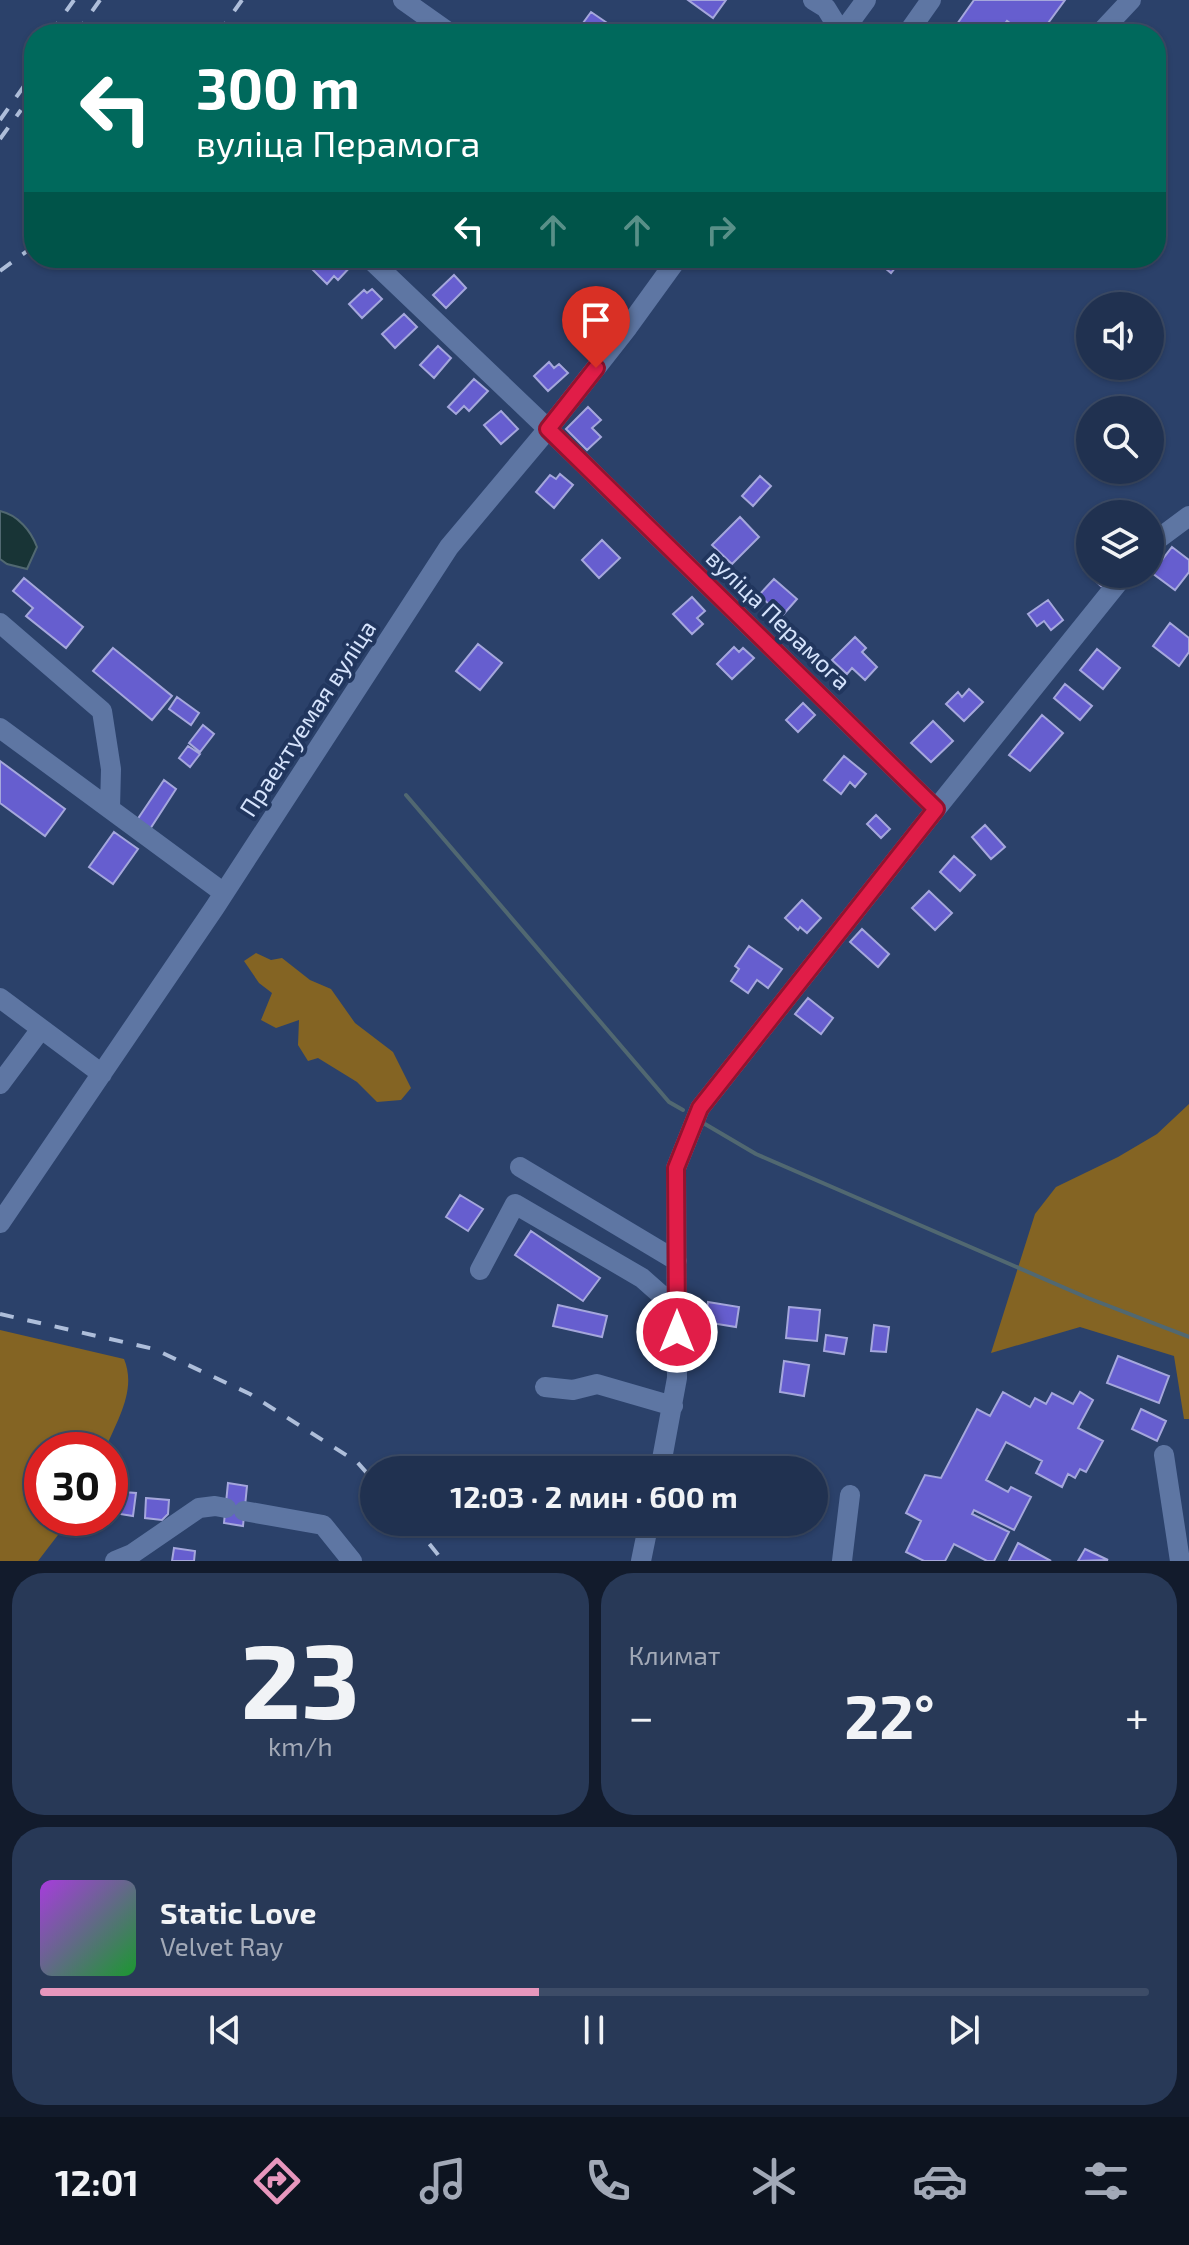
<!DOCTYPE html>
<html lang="ru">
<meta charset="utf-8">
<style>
body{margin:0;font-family:"Exo 2",sans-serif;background:#283957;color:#f1f3f6;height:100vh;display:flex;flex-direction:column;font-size:30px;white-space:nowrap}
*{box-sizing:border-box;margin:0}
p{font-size:26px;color:#a2a9b7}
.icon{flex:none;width:44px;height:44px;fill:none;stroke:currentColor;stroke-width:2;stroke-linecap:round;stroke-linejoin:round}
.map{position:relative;height:1561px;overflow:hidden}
.sheet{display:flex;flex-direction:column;gap:12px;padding:12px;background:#121b2c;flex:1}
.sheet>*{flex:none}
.banner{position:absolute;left:24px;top:24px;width:1142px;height:244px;border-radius:32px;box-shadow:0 2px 6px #0004,0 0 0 2px #3d4c67;background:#00695c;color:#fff;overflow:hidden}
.buttons{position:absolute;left:1076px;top:292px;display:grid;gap:16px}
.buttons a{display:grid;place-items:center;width:88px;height:88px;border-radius:50%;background:#203150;box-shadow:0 2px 6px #0004,0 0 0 2px #3d4c67;font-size:40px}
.speed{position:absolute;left:24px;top:1432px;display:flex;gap:16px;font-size:40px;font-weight:700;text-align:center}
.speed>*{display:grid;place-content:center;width:104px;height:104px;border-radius:50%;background:#203150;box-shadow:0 2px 6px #0004,0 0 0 2px #3d4c67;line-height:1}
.speed .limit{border:12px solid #d22;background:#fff;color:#111}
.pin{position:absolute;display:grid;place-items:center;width:68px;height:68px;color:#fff;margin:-82px -34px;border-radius:50% 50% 50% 0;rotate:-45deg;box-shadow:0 0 8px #0007}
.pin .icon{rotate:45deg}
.me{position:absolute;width:88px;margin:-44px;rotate:0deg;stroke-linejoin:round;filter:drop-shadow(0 0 6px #0008)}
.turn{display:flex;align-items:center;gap:28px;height:168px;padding:0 40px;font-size:36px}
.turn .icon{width:104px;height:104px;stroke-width:2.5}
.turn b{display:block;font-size:56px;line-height:68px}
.lanes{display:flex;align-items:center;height:76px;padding:0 40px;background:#0003;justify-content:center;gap:40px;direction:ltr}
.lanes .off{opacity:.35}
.big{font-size:60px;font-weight:700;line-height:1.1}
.sheet .card{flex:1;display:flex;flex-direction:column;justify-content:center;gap:12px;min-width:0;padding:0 28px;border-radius:32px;background:#283957}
.sheet .dial{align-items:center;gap:0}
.dial b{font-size:104px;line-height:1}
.song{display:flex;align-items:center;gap:24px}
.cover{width:96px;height:96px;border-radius:12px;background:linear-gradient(135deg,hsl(280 70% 55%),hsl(130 70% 35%))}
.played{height:8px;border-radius:4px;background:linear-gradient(90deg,#e797bd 45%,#3d4c67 45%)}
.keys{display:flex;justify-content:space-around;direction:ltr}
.heat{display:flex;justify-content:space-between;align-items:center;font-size:44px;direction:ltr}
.sheet .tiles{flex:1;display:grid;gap:12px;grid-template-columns:1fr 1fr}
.card:last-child{grid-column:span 2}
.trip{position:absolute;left:360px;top:1456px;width:468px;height:80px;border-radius:40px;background:#203150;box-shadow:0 2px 6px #0004,0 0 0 2px #3d4c67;font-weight:700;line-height:80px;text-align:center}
.dock{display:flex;height:128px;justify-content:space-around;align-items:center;background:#0d1420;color:#a2a9b7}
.dock .icon{width:56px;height:56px}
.dock .active{color:#e797bd}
.dock b{font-size:36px;color:#f1f3f6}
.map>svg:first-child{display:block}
.green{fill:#846423}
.water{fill:#183436;stroke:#516871;stroke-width:2}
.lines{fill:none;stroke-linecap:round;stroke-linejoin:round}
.stream{stroke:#516871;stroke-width:4}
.building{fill:#665ecf;stroke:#a5a7dc;stroke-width:2}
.minor{stroke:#5e76a3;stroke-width:20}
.rail{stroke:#aebeda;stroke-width:4;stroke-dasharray:14 14;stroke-linecap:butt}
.route-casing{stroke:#92132f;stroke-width:20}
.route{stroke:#e11d48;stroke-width:14}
.labels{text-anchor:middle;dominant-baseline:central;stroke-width:8;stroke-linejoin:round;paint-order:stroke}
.street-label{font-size:24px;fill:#d5e3fc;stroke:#21365e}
</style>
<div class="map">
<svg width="1189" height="1561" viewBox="0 0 1189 1561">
<rect width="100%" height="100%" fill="#2b416a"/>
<path class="green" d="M256,953l15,7 11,-2 28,22 21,9 24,34 38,29 18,36 -10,12 -24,2 -20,-20 -39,-24 -10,3 -10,-16 1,-25 -23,8 -15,-8 11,-27 -13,-10 -15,-22z
M1189,1104v315h-5l-10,-63 -94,-29 -89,26 44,-139 21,-27 62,-30 39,-23z
M0,1330l124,29c13,31 -7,61 -19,91h-63v68h29l-33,43h-38z"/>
<path class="water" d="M0,511c18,4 31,20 37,36l-10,22 -20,-5 -7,-5z"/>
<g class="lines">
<path class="stream" d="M406,795l263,307 14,8
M705,1124l51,30 332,144 101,39"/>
</g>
<path class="building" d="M688,0h38l-13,18z
M974,0h91l-25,34h-15l-18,-13 -10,13h-47z
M591,12l25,17 -3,5h-38z
M323,258h21l8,7 -14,15 -4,-4 -7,8 -15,-15z
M873,258h30l-12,15z
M454,275l12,13 -20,20 -13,-13z
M372,289l10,10 -20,19 -13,-14 15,-14 3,3z
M404,314l13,13 -22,21 -13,-14z
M438,346l13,12 -17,20 -14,-13z
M549,362l5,6 5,-4 9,9 -20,18 -14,-15z
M474,379l14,12 -19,20 -5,-5 -8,8 -8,-7z
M588,407l13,13 -9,8 9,9 -14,13 -21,-21z
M501,411l17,18 -17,15 -17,-19z
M560,474l13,11 -19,23 -18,-16 14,-17 6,4z
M760,476l11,10 -18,20 -11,-10z
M740,517l19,20 -27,27 -20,-19z
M602,540l18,18 -21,20 -17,-18z
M1172,547l17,13v12l-14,18 -23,-17z
M1090,564v10h22l-11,12 -17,-16z
M24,578l59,49 -17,21 -40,-32 7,-8 -20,-17z
M774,579l23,20 -15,17 -23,-21z
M692,597l13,14 -8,7 6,6 -11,10 -19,-20z
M1048,600l15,20 -12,10 -7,-9 -7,5 -9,-12z
M1170,623l19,15v14l-10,14 -26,-20z
M855,637l11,11 -4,4 15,15 -12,13 -13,-12 -5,6 -15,-14z
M478,644l24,19 -22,27 -24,-19z
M734,647l5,5 4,-4 11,10 -22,21 -15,-15z
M113,648l59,48 -20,24 -59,-49z
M1097,649l23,19 -17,21 -23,-19z
M1065,684l27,22 -12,14 -26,-22z
M969,689l14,13 -19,19 -18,-17 12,-12 4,5z
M177,697l22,16 -8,12 -22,-16z
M803,703l12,12 -17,17 -12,-12z
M1042,715l21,18 -33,38 -21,-16z
M933,721l20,20 -22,21 -20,-19z
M203,725l11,9 -14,18 -11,-9z
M188,746l12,8 -10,13 -11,-9z
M844,756l22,18 -11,13 -5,-5 -9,12 -17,-14z
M0,761l65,48 -20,27 -45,-33z
M164,780l12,9 -26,40 -13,-9z
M876,815l14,14 -9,9 -14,-14z
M985,825l20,22 -14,12 -19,-22z
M114,832l24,17 -25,35 -24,-17z
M954,856l21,19 -15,16 -20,-19z
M929,891l23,22 -17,17 -23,-22z
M802,900l19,18 -14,15 -7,-6 -2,3 -13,-12z
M862,929l27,25 -11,13 -28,-25z
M749,946l33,23 -14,19 -11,-8 -9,13 -17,-12 8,-12 -4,-3z
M808,998l25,20 -12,16 -26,-20z
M460,1195l23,14 -15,22 -22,-14z
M531,1231l69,47 -17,23 -68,-46z
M708,1302l31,5 -3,20 -31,-5z
M558,1305l49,11 -5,21 -49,-11z
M789,1307l31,3 -3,31 -31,-3z
M874,1325l15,2 -3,25 -15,-1z
M826,1335l21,3 -3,16 -20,-3z
M1118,1356l51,20 -10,27 -52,-20z
M784,1361l25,4 -5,31 -24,-4z
M1003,1392l27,15 5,-9 11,6 6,-11 21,11 7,-12 13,8 -15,28 25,13 -17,31 -6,-3 -5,9 -7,-4 -6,13 -26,-14 6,-12 -36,-19 -20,38 22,12 3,-5 20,10 -17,33 -40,-20 -2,4 37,18 -15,29h-7l-33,-17 -9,17h-21l-18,-9 15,-31 -15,-8 19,-38 16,3 36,-69 13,7z
M1141,1409l25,12 -9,20 -25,-12z
M228,1483l19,3 -4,40 -19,-3z
M123,1492l13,1 -3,23 -13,-2z
M146,1498l23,2 -1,14 -6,6 -17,-2z
M1018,1543l33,18h-42z
M174,1548l21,3 -1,10h-22z
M1085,1549l23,11 -30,1z"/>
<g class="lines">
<path class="minor" d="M403,0l48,34
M813,0l13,8 16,26
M841,34l25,-34
M907,34l24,-34
M1099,34l32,-34
M369,258l179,171 388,380 189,-235
M1150,545l39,-29
M0,623l102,88 9,58 -1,39
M0,728l224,165
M0,998l102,76
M0,1084l41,-55
M520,1167l157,94
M0,1223l215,-316 234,-360 99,-118 80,-102 50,-69
M480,1270l35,-66 127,74 35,31
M545,1387l28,3 24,-6 76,22
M1164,1455l16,106
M660,1470l17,-92 -1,-210 24,-60 236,-299
M244,1511l79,14 29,36
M115,1561l17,-7 67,-46 16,-2 11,2
M641,1561l8,-39
M842,1561l8,-66"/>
<path class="rail" d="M50,34l24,-34
M76,34l24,-34
M218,34l24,-34
M0,120l34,-48
M0,139l21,-29
M0,271l34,-25
M0,1314l154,35 96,45 107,68 17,19
M412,1522l31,39"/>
</g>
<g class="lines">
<defs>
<path id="route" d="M596,368l-48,61 388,380 -236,299 -24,60 1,164"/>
</defs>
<use href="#route" class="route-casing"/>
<use href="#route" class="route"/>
</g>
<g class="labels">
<g class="street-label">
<text transform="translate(779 619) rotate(44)">вуліца Перамога</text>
<text transform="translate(307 718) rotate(-57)">Праектуемая вуліца</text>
</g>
</g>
</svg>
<div class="buttons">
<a><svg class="icon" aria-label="sound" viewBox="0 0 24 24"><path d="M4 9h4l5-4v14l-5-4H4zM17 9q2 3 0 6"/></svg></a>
<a><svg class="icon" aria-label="search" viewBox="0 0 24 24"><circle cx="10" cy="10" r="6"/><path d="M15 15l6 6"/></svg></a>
<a><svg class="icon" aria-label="layers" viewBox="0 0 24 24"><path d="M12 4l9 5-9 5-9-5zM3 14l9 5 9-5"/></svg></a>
</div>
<div class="speed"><div class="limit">30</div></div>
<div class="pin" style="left:596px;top:368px;background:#d93025"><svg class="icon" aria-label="arrive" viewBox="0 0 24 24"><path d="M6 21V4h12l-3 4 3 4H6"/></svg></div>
<svg class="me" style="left:677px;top:1332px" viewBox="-20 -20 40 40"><circle r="17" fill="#e11d48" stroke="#fff" stroke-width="3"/><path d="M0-11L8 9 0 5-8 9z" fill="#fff"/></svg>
<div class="trip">12:03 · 2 мин · 600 m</div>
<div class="banner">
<div class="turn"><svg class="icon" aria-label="left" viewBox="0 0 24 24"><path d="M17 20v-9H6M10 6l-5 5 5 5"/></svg><div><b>300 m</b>вуліца Перамога</div></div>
<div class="lanes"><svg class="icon" aria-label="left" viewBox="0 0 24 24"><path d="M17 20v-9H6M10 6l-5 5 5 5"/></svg><svg class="icon off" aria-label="ahead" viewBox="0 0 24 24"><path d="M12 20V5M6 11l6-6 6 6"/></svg><svg class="icon off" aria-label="ahead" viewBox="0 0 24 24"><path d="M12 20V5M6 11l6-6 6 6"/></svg><svg class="icon off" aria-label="right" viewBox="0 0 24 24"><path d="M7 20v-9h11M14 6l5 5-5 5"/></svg></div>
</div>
</div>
<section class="sheet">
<div class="tiles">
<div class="card dial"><b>23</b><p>km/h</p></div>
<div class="card"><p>Климат</p>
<div class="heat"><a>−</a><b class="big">22°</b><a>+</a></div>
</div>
<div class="card">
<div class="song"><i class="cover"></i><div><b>Static Love</b><p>Velvet Ray</p></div></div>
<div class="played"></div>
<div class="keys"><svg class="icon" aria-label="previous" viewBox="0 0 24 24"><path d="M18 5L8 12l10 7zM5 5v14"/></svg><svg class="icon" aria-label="pause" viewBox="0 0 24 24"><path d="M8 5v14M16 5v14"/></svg><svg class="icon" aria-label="next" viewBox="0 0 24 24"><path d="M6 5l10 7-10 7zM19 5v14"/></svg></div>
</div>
</div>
</section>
<nav class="dock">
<b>12:01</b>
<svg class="icon active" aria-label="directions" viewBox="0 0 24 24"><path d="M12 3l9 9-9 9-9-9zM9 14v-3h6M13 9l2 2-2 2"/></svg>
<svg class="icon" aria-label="music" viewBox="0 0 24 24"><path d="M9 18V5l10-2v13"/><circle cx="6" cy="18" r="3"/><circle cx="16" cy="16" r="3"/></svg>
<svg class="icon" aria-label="phone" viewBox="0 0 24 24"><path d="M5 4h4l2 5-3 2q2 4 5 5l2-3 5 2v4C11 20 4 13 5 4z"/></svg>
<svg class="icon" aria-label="climate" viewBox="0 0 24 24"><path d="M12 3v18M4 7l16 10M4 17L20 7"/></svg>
<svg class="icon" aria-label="car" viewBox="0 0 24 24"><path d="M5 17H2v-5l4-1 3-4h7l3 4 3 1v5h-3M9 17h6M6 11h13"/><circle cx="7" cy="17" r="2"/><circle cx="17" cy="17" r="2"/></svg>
<svg class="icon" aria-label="filters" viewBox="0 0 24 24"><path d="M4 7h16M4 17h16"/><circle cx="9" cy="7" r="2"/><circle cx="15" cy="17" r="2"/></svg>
</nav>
